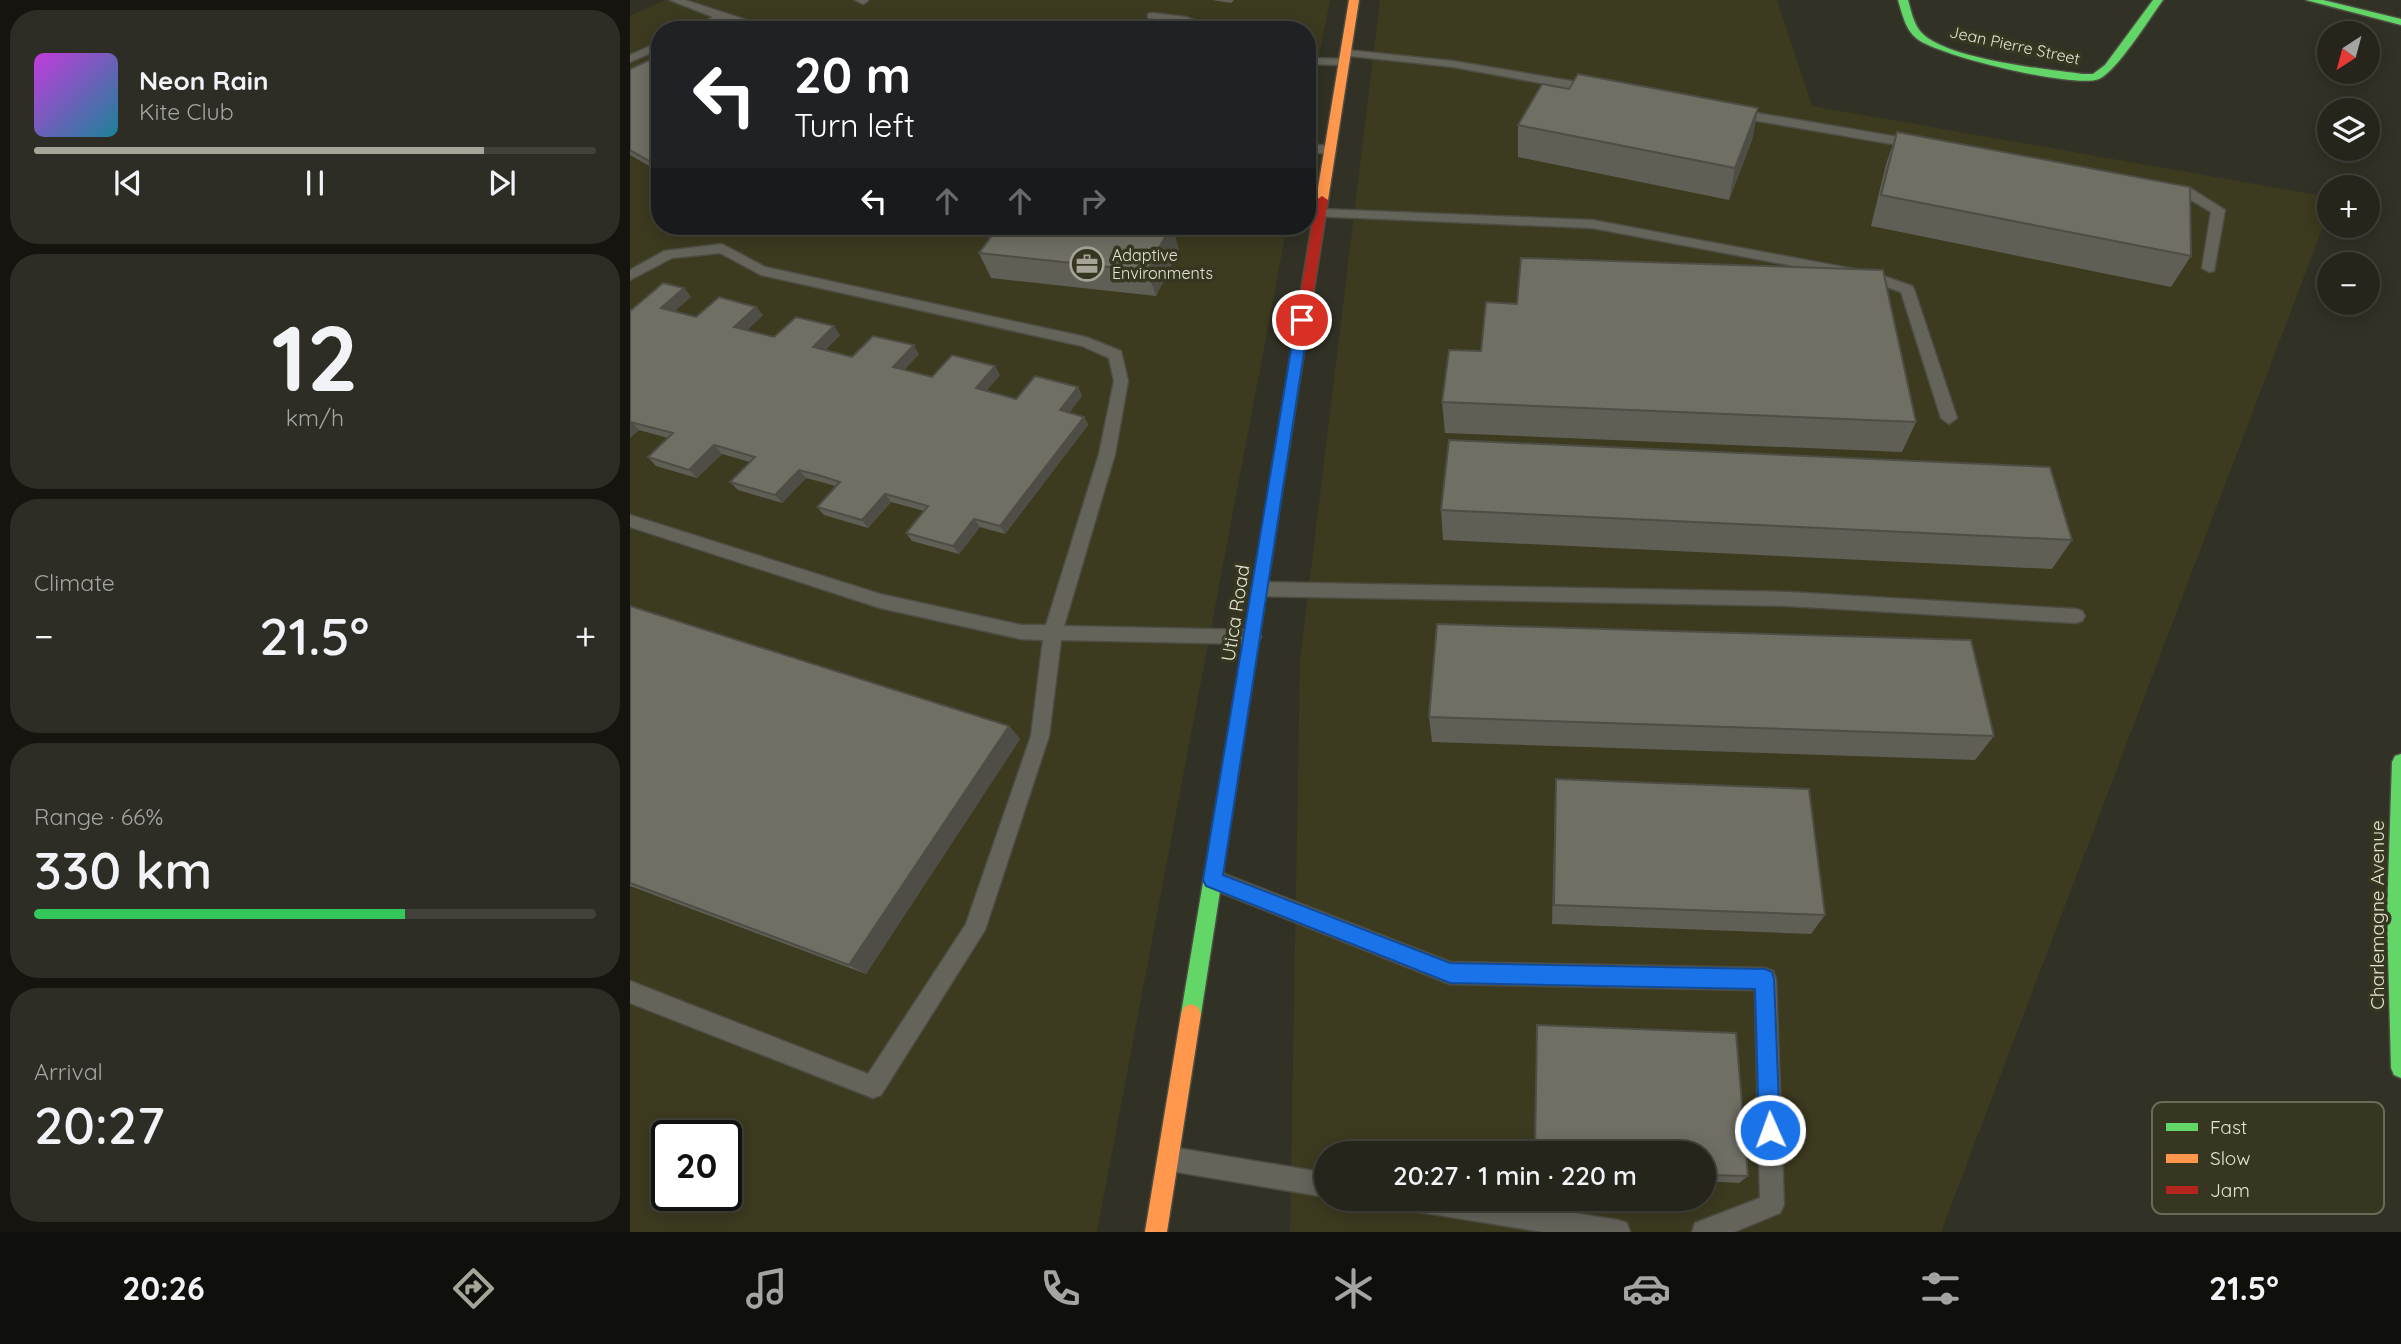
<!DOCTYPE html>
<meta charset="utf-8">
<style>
body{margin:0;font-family:Quicksand,sans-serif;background:#2e2d25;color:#f1f3f6;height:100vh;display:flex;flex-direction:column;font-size:26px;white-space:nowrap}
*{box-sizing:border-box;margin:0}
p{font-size:23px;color:#a4a5a3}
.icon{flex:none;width:38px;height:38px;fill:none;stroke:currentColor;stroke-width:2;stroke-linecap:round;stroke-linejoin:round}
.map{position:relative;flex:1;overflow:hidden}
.details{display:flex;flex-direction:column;gap:10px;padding:10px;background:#15140f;width:630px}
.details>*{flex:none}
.hud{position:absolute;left:21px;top:21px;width:665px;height:214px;border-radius:28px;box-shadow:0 4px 18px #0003,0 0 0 2px #42423b;background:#202124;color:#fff;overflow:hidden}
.needle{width:46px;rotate:216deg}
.controls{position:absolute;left:1687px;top:21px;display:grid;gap:14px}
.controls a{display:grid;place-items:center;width:63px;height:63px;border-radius:50%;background:#26251c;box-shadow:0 4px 18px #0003,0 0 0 2px #42423b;font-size:35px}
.speed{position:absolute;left:21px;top:1120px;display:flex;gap:14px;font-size:35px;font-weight:700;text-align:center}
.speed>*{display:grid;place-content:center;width:91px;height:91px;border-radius:50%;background:#26251c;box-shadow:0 4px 18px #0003,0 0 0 2px #42423b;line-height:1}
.speed .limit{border:4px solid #111;border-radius:10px;background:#fff;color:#111}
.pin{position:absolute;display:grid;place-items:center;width:60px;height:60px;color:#fff;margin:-30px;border:4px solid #fff;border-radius:50%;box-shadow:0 2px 7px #0007}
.me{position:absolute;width:77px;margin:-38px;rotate:358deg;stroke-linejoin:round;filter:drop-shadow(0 0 5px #0008)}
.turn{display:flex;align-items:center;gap:24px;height:147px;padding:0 28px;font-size:32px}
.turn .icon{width:91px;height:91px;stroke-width:2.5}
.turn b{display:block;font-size:49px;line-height:60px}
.lanes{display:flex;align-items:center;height:66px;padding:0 28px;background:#0003;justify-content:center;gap:35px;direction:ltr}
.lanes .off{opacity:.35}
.big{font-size:52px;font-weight:600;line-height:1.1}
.details .widget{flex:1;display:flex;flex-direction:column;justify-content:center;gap:10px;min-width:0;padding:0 24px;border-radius:28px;background:#2e2d25}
.details .dial{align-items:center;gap:0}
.dial b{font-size:91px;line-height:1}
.song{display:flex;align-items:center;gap:21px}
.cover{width:84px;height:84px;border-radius:10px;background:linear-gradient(135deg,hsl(290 70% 55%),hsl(190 70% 35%))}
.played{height:7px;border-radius:4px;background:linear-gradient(90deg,#a6a598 80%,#42423b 80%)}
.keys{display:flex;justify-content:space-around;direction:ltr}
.heat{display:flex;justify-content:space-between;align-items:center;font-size:38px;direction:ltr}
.charge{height:10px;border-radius:5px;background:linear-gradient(90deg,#34c759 66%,#42423b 0)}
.trip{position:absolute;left:684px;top:1141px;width:402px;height:70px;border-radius:35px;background:#26251c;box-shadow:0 4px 18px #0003,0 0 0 2px #42423b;font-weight:600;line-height:70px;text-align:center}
.tab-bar{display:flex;height:112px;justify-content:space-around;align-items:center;background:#0f0f0b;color:#a4a5a3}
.tab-bar .icon{width:49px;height:49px}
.tab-bar .active{color:#a6a598}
.tab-bar b{font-size:32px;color:#f1f3f6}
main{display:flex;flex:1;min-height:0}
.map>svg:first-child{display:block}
.built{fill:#3c3a1f;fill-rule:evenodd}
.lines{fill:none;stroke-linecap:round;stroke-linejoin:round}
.lane-casing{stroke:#4d4d43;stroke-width:3}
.fast-casing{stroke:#4d4d43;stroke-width:3}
.slow-casing{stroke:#4d4d43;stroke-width:3}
.jam-casing{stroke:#4d4d43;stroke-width:3}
.lane{fill:#64645b;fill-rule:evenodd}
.fast{fill:#63d668;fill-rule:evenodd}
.slow{fill:#ff974d;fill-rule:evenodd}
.jam{fill:#b3261e;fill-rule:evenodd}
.wall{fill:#605f56}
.shaded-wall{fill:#4e4e46}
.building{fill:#706f64;stroke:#4e4e46;stroke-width:2}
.route{fill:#1a73e8;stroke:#114b97;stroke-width:2}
.labels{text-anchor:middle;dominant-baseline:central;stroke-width:7;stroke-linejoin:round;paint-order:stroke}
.far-street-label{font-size:16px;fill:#e4e4d6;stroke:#373620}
.far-poi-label{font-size:16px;fill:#e4e4d6;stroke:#373620;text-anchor:start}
.street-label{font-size:19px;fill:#e4e4d6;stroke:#373620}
.key{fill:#373620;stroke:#6b6a57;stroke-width:2}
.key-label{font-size:19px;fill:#e4e4d6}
</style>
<main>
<section class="details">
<div class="widget">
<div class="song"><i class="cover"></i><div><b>Neon Rain</b><p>Kite Club</p></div></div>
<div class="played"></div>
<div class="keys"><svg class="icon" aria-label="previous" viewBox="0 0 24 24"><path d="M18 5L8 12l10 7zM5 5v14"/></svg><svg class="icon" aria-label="pause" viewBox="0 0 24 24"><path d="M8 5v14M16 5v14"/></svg><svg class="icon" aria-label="next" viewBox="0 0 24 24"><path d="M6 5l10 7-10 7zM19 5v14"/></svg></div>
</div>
<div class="widget dial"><b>12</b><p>km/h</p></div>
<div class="widget"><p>Climate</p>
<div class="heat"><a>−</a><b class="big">21.5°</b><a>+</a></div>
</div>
<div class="widget"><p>Range · 66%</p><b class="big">330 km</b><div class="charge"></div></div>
<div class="widget"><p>Arrival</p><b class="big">20:27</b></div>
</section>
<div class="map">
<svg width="1771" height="1232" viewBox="0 0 1771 1232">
<rect width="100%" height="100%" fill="#323125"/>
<path class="built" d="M35,0h665l-23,120v-90h-647v196h627l-190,1006h-467v-1216zM37,1136h59v59h-59z
M750,0h397l35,106 517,91v14l-388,1021h-651l10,-572zM696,1153h378v46h-378z"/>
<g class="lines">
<defs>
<path id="lane" d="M40,0h15l92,30h-19l-35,-9 -20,9h-14l24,-13z
M225,0h13v1l-5,3z
M522,13l34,4 34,13h-17l-22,-8 -33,-4v-4z
M30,42v7l-30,13v-7z
M716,50l107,11 142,24 6,4 -6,4 -142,-26 -111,-12 -2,-2z
M677,58l37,1 6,3 -6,3 -37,-1z
M1103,109l183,31 6,4 -6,4 -187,-32 -2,-3z
M677,144l23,2 6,4 -6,4 -23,-2z
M1537,184l23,4 35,22 -11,61 -5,1 -7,-4 9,-56 -30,-18 -19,-3v-6z
M689,209l273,11 283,53 37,13 2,3 43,129 -8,6 -8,-6 -40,-126 -33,-12 -276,-52 -278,-12 -2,-3z
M92,244l43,23 321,70 35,14 7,30 -13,73 -51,172 188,4 6,2 3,5 -3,5 -6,2 -191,-4 -12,96 -64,194 -104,165 -8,3 -243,-95v-22l238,93 98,-150 65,-188 12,-96 -22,-1 -141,-31 -250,-81v-12l250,79 141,31h25l53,-171 15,-73 -5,-23 -27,-12 -321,-71 -41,-22 -48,5 -42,22v-10l34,-19z
M630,582l528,10 288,17 6,2 3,5 -3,5 -6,2 -288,-17 -528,-10 -6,-2 -3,-5 3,-5z
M584,870l236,92 315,6 8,3 3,8 8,226 -4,8 -46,19h-42l3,-9 65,-25 -5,-208 -305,-6 -243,-97 -3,-7 3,-7z
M541,1147l155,26v24l-155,-26 -8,-4 -4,-8 4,-8z
M771,1199h85l132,21 9,3 3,9h-87l-130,-21 -8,-4z"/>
<path id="fast" d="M1268,0h10c3,10 5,22 12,31 23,28 125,38 162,43h11l12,-9 48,-65h10c-13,18 -46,71 -64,79 -23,10 -162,-23 -183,-41 -11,-9 -14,-25 -18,-38z
M1676,0h17l78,19v6z
M639,524l7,6 -75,484 -3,7 -7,3 -7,-3 -3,-7 81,-484z
M1771,754v324l-7,-3 -3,-7 -4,-153 5,-153 3,-6z"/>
<path id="slow" d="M719,0h10l-31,200 -6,4 -6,-4z
M561,1004l7,3 3,7 -34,218h-22l36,-218 3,-7z"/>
<path id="jam" d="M692,196l6,4 -52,330 -7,6 -7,-6 54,-330z"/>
</defs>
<use href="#lane" class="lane-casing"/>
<use href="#fast" class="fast-casing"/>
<use href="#slow" class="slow-casing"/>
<use href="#jam" class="jam-casing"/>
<use href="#lane" class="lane"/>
<use href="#fast" class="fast"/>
<use href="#slow" class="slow"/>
<use href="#jam" class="jam"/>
</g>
<path class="wall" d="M582,0h22l-3,3z
M30,55v117l-30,-17v-86z
M939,89l189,19 -6,32 -23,60 -211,-43v-32z
M1267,132l294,124 -20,31 -300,-61 15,-62z
M549,249l-23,47 -165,-18 -12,-25z
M54,288l7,9 -17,14 22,6 60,-10 7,8 -16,15 27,7 60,-11 6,9 -15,15 27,7 67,-3 -15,16 28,7 68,-2 -14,16 30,8 62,-12 4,9 -13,17 15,4 4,8 -83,109 -25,-7 -21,27 -47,-13 -6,-8 18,-22 -33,-9 -23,26 -44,-13 -7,-8 18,-21 -10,-3 -19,-5 -24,25 -44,-13 -8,-8 20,-20 -28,-8 -25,24 -41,-12 -8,-9 20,-19 -29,-8 -9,8v-127z
M812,402l474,20 -14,30 -457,-19z
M811,510l631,30 -20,29 -609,-29z
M0,606l379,120 11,13 -154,235 -236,-88z
M799,717l565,19 -19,24 -543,-18z
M926,779l269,136 -14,19 -259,-10 3,-122z
M907,1025l211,151 -9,7 -35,-2v-28h-170z"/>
<path class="shaded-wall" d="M1128,108l-6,32 -23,60 6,-32z
M541,226h1l7,23 -23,47 -9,-25z
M54,288l7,9 -23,20 -7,-9z
M126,307l7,8 -22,21 -7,-9z
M204,326l6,9 -21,21 -6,-9z
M284,345l5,9 -20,22 -6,-9z
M365,366l5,9 -19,22 -5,-9z
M448,387l4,9 -18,23 -4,-9z
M454,417l4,8 -83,109 -5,-8z
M1,421l8,9 -9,8v-16z
M84,445l8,9 -25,24 -8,-8z
M169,470l7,8 -24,25 -7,-8z
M255,494l6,8 -23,26 -6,-8z
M344,519l6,8 -21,27 -6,-8z
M379,726l11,13 -154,235 -17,-9z"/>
<path class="building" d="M507,23l42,7h-49z
M91,26l7,4h-14z
M30,55v112l-30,-17v-81z
M948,74l180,34 -23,60 -217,-43 24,-41 27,5z
M1267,132l293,55 1,69 -310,-61z
M369,226h172l-24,45 -168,-18z
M891,258l362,12 33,152 -474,-20 7,-52 32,1 5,-49 31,2z
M33,283l21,5 -23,20 35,9 23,-20 37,10 -22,20 40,10 22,-20 38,9 -21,21 39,10 21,-21 41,9 -21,22 39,10 20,-22 19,5 24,6 -19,22 40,11 19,-23 43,11 -18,23 24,7 -84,109 -26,-7 -21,27 -47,-13 22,-27 -43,-12 -23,26 -45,-13 23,-25 -22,-7 -19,-5 -24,25 -45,-13 25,-25 -41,-12 -25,25 -41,-13 25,-24 -43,-11v-111z
M819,440l601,27 22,73 -631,-30z
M0,606l379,120 -160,239 -219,-82z
M807,624l534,16 23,96 -565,-19z
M926,779l253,10 16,126 -271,-10z
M907,1025l199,8 12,143 -44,-1v-22h-169z"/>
<path class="route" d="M672,316l7,4 -86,555 227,88 315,6 7,3 2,7 6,151 -3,7 -7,3 -8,-3 -3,-7 -4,-141 -305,-6 -244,-97 -3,-6 93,-560z"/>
<defs>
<symbol id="office-ring" viewBox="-11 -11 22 22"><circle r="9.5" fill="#373620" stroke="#a6a598" stroke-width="1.5"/><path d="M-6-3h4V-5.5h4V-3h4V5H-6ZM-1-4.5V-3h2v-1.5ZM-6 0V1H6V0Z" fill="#a6a598"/></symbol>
</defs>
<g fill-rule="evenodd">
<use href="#office-ring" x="438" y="245" width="38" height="38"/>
</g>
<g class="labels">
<g class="far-street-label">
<text transform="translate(1385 45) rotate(12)">Jean Pierre Street</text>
</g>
<g class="far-poi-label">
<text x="482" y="255">Adaptive<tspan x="482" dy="18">Environments</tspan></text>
</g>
<g class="street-label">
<text transform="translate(605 613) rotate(-81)">Utica Road</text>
<text transform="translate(1747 915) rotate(-90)">Charlemagne Avenue</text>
</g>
</g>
<rect x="1522" y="1102" width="232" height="112" rx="10" class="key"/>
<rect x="1536" y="1123" width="32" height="8" fill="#63d668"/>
<rect x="1536" y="1154" width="32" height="9" fill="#ff974d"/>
<rect x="1536" y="1186" width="32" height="8" fill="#b3261e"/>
<g class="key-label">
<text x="1580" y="1134">Fast</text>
<text x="1580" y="1165">Slow</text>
<text x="1580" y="1197">Jam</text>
</g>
</svg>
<div class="controls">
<a><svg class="needle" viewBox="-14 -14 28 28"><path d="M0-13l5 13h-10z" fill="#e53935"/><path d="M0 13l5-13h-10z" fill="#a4a5a3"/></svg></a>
<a><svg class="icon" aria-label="layers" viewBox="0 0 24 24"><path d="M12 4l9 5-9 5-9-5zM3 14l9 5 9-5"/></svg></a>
<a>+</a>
<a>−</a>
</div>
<div class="speed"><div class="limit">20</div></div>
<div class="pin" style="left:672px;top:320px;background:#d93025"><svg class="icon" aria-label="arrive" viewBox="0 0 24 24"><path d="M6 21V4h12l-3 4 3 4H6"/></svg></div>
<svg class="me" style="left:1140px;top:1130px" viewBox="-20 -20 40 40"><circle r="17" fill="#1a73e8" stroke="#fff" stroke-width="3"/><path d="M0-11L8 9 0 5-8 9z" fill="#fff"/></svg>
<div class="trip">20:27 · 1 min · 220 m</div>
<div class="hud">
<div class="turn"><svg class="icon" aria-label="left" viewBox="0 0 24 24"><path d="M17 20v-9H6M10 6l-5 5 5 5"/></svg><div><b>20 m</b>Turn left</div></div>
<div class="lanes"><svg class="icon" aria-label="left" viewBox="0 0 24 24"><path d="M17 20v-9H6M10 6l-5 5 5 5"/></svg><svg class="icon off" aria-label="ahead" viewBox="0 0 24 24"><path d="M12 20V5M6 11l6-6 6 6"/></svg><svg class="icon off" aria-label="ahead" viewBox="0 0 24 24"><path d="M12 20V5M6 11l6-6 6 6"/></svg><svg class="icon off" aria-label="right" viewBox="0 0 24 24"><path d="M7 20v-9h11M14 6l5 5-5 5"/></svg></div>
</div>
</div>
</main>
<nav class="tab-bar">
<b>20:26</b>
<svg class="icon active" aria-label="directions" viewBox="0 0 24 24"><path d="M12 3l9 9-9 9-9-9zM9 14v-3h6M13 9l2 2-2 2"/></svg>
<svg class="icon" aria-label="music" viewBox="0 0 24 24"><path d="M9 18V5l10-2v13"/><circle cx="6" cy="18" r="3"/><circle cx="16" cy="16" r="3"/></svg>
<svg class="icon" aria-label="phone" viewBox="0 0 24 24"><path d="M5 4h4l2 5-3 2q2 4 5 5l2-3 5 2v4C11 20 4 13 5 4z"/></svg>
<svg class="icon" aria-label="climate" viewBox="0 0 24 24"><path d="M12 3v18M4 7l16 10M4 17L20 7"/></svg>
<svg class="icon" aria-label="car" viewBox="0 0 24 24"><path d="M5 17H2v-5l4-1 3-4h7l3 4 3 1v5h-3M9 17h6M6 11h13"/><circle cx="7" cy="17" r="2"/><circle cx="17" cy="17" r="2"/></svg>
<svg class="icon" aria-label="filters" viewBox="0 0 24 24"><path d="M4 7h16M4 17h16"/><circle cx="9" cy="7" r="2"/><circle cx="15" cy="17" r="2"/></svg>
<b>21.5°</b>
</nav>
